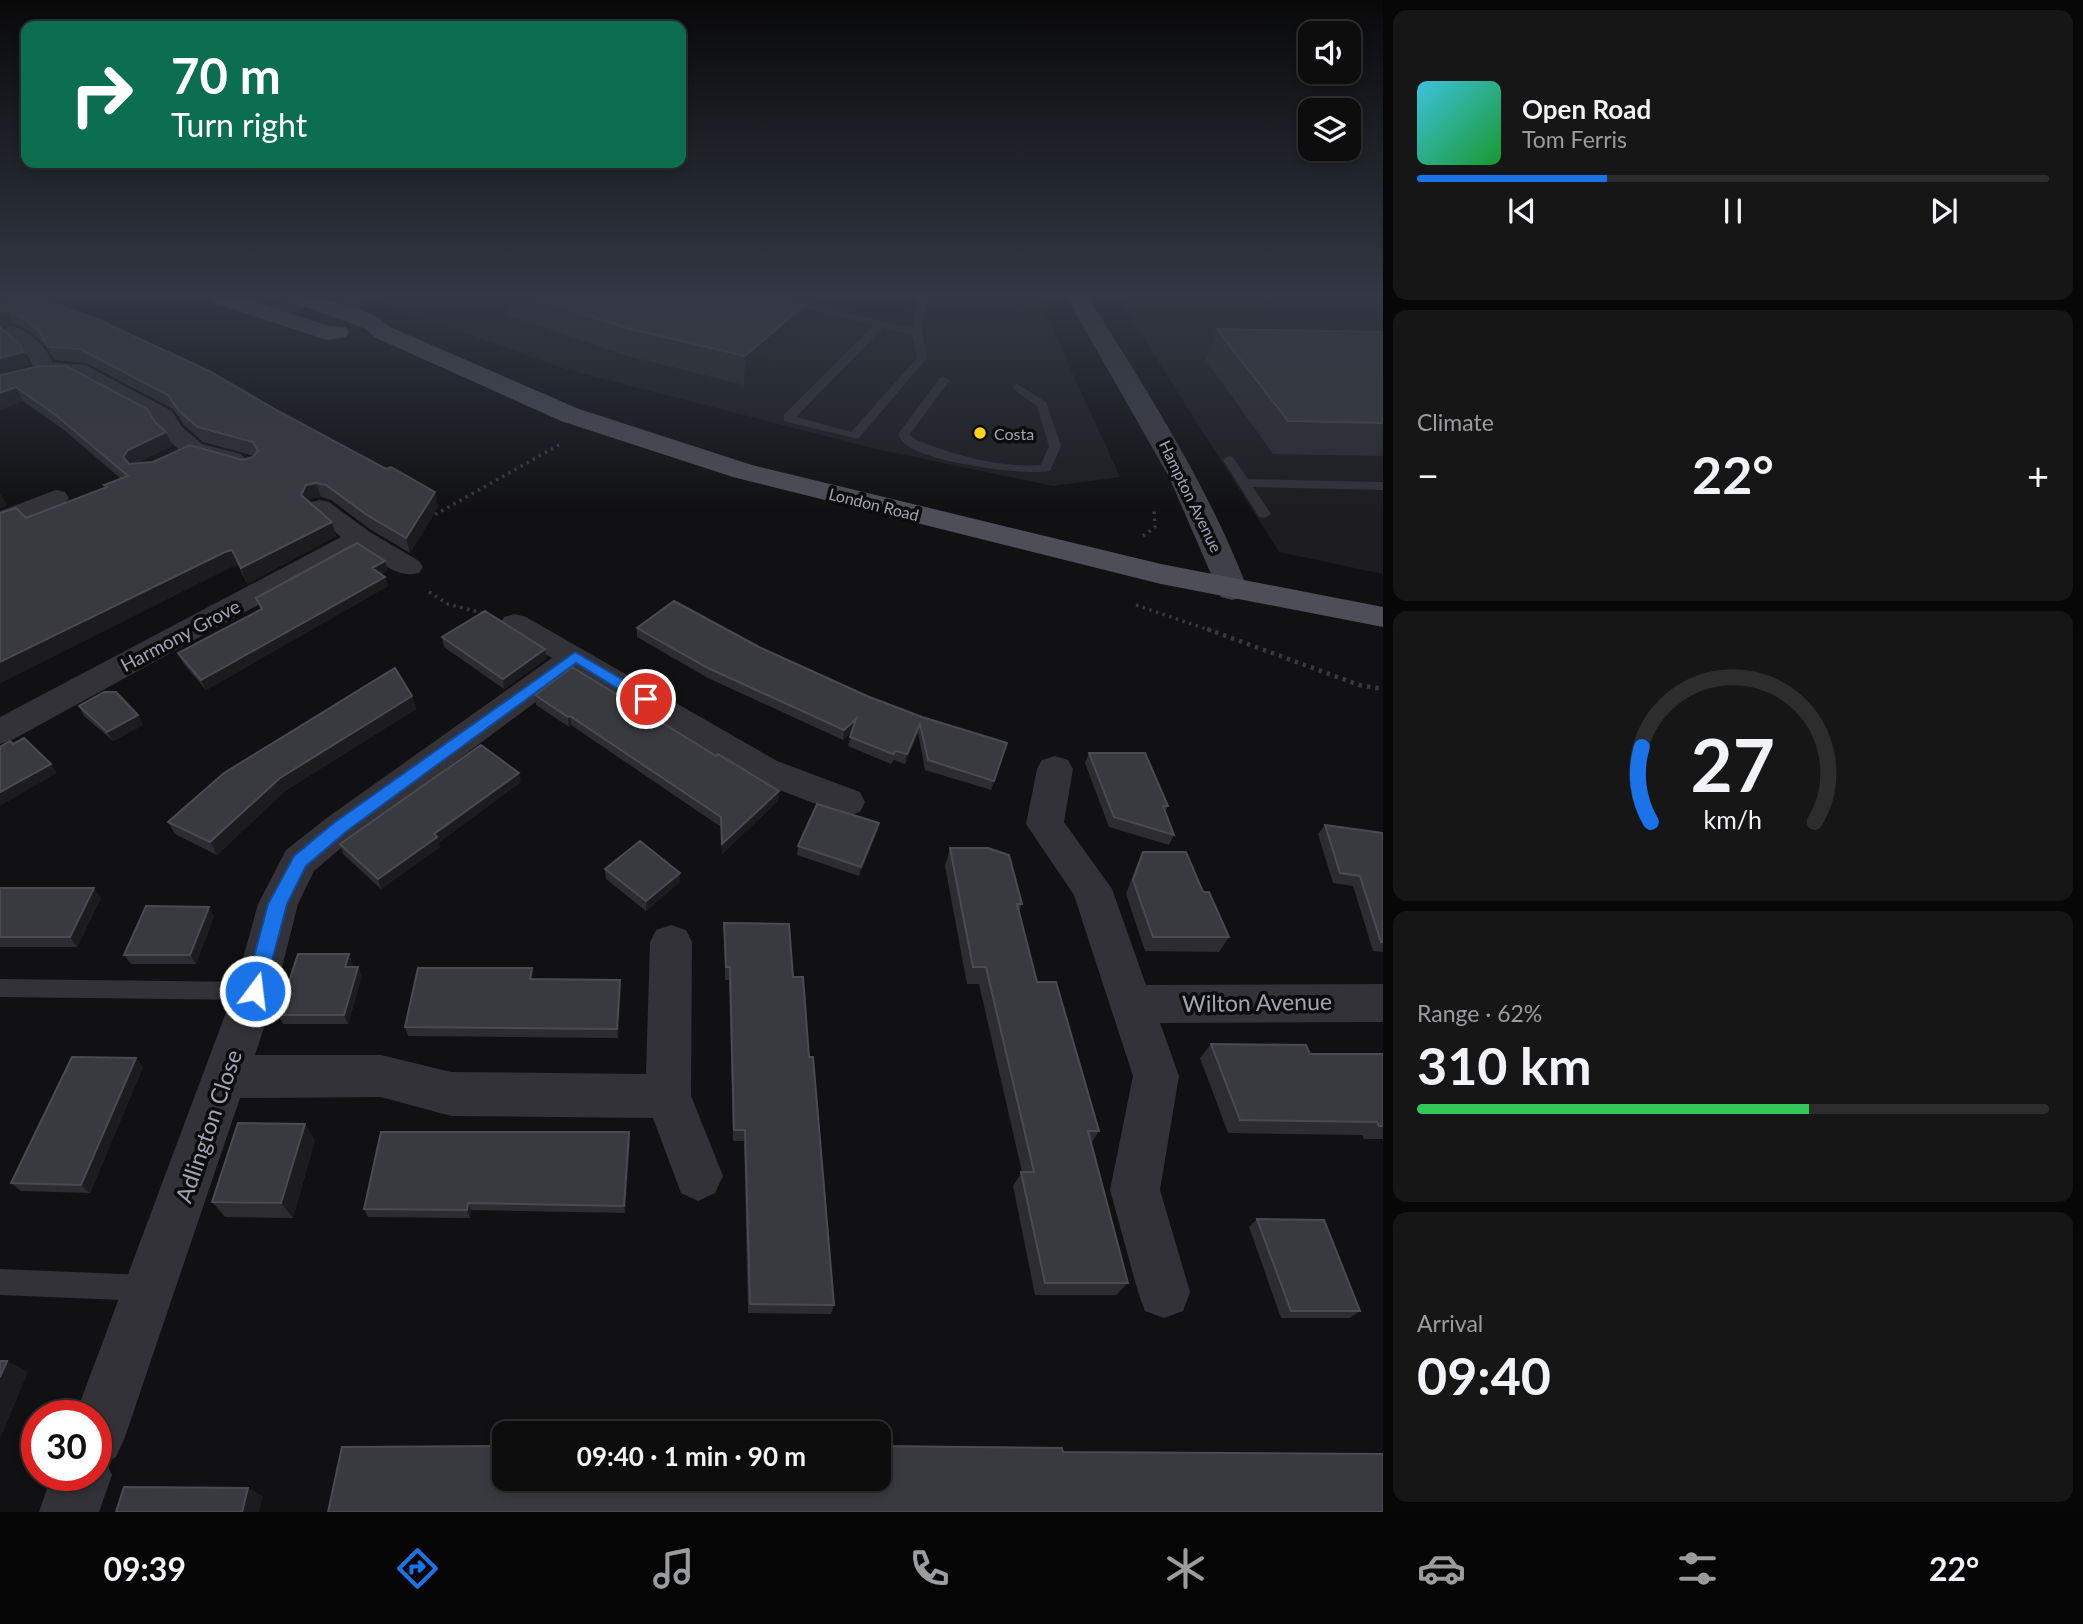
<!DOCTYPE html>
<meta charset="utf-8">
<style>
body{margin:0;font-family:Lato,sans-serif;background:#161617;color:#f1f3f6;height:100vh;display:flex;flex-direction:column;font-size:26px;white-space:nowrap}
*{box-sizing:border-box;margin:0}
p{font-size:23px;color:#9a9c9e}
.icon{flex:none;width:38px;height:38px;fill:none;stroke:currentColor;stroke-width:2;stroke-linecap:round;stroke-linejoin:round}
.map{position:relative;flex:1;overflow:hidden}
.drawer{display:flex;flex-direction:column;gap:10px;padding:10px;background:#070708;width:700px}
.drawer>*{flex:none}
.top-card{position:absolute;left:21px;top:21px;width:665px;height:147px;border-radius:14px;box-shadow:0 4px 10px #0003,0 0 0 2px #2d2d2e;background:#0b6e4f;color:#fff;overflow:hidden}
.tools{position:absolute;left:1298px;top:21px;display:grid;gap:14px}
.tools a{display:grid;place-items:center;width:63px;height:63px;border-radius:14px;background:#0d0d0e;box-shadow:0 4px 10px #0003,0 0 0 2px #2d2d2e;font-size:35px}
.speed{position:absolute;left:21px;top:1400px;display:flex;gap:14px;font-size:35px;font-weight:700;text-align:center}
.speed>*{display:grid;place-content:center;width:91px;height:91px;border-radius:50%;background:#0d0d0e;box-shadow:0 4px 10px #0003,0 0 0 2px #2d2d2e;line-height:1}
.speed .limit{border:10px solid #d22;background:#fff;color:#111}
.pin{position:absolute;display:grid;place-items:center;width:60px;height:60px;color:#fff;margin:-30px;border:4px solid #fff;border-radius:50%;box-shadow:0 2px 7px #0007}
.me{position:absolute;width:77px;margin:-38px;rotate:15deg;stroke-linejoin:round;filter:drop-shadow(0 0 5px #0008)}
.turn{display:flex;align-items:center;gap:24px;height:147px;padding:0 35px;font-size:32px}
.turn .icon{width:91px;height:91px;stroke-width:2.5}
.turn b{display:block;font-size:49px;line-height:60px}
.big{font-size:52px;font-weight:700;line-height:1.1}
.drawer .card{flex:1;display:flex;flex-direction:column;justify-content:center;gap:10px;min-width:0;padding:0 24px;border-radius:14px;background:#161617}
.drawer .dial{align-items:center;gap:0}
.dial svg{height:182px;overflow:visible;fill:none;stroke:#2d2d2e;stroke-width:7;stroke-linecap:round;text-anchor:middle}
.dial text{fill:#f1f3f6;stroke:none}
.song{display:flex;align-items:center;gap:21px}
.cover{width:84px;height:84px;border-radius:10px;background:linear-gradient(135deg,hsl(190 70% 55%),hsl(130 70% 35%))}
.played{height:7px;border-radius:4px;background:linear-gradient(90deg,#1a73e8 30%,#2d2d2e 30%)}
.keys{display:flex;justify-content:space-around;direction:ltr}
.heat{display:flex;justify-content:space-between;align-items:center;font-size:38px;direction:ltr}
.charge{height:10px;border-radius:5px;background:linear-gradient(90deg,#34c759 62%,#2d2d2e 0)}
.trip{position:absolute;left:492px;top:1421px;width:399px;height:70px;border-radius:14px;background:#0d0d0e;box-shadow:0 4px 10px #0003,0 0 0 2px #2d2d2e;font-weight:700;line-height:70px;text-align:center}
.tabs{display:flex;height:112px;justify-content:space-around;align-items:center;background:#050506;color:#9a9c9e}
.tabs .icon{width:49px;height:49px}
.tabs .on{color:#1a73e8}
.tabs b{font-size:32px;color:#f1f3f6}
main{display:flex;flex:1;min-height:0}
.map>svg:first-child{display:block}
.built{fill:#1d1d20}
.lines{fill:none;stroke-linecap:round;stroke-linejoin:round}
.path-far2{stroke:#37393f;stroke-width:2.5;stroke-dasharray:2.5 3.5;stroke-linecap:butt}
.path-far1{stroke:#37393f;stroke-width:3.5;stroke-dasharray:2.5 4.5;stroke-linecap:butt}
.path{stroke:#37393f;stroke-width:4.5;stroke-dasharray:3.5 5;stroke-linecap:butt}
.lane{fill:#323238;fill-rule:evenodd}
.street{fill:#323238;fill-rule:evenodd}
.secondary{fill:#3f4048;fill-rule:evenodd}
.primary{fill:#4d4e57;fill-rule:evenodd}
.wall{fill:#2d2d31}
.shaded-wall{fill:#1c1c1f}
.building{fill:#393a3f;stroke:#4a4a51;stroke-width:2}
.route{fill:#1a73e8;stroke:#114b97;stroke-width:2}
.poi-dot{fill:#ffd11c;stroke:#0c0c0d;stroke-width:2.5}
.labels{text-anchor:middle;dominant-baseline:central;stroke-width:7;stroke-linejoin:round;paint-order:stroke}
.far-poi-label{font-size:16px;fill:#a1a4b4;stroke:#0c0c0d;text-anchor:start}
.far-street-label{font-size:16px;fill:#a1a4b4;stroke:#0c0c0d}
.street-label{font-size:19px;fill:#a1a4b4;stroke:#0c0c0d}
.near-street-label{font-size:23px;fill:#a1a4b4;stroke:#0c0c0d}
</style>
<main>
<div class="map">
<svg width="1383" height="1512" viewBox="0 0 1383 1512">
<rect width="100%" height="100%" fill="#111113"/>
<path class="built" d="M382,298h421l87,19 37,-19h111l82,179 -67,9 -177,-37 -311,-80 -190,-68z
M1118,298h265v276l-104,-22z"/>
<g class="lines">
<path class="path-far2" d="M557,446l2,-1"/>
<path class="path-far1" d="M429,518l130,-73
M1143,536l12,-9 -1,-18
M429,592l19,12 34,9
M1136,605l76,26"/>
<path class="path" d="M1207,629l152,56 24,4"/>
<path class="lane" d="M760,298h18l135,30 5,-30h10l-6,34 5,26 -69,81 -74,-18v-6l90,-90zM883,328l29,6 5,24 -66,74 -55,-15z
M944,377l6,3 -40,54 4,5c39,16 85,29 127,26l8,-19 -12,-40 -24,-17v-4l4,-1 29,18 15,44 -11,25c-26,5 -127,-9 -146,-28 -3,-2 -4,-6 -6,-9l42,-56z
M1229,456l4,1 15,22 135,3v8l-130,-3 18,27 -7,4 -5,-1 -36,-57z
M0,979l255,3 8,2 3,7 -3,7 -8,2 -255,-3z
M0,1269l147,6 9,4 4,9 -4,9 -9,4 -147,-6z"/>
<path class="street" d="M294,298h27l-3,4c-16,6 -38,21 -55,16l-3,-4 3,-4z
M344,298h20l-8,20h-14l-3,-4z
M12,326c18,4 34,21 41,37l32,2 87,46 10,16 20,17 39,10 4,5 -4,5 -9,3 -48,-13 -20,-18 -9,-15 -82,-44h-27l-46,12v-14l33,-8 -5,-11 -26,-24 3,-4z
M56,490l9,2 4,6 -4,6 -65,25v-18z
M320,500l9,2 41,30 49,29 4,6 -4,6c-22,6 -41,-13 -59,-24l-348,191 -12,4v-27l341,-180 -34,-29 4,-6z
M515,614l11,3 251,144 83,31 5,10 -5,10 -13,4 -96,-37 -175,-107 -222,165 -40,34 -16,33 -22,87 -21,64h126l70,17 195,2 4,-132 6,-12 15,-5 15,5 6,12 -1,154 32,80 -8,17 -17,8 -17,-8 -28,-75 -202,-2 -70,-19 -141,1 -115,339 -9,20 -10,5 6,13 -13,37h-60l13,-37h44v-59h-21l159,-425 24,-87 28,-54 42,-33 224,-159 -48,-27 -4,-7 4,-7z
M1055,756l13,4 5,9 -9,53 48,67 34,96 237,-1v38l-223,1 19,53 -19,114 30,102 -7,19 -19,7 -19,-7 -7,-19 -28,-102 23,-114 -59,-181 -48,-71 11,-55 5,-9z"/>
<path class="secondary" d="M1067,298h22c59,95 119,187 159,292l-5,7 -11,3 -11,-3 -52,-120z"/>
<path class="primary" d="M211,298h32l86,28 17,1 3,5 -3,5 -19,3 -113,-37z
M292,298c30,-1 76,8 98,29l189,82 173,56 409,99 222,43v20l-222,-43 -428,-107 -172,-56 -187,-84 -8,-8 -71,-26z"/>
</g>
<path class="wall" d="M505,298h259l39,8 -2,28 -57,51 -116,-29 -121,-41z
M0,304l438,203 -28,46 -39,-23 -40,-30 -10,-3 -11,2 -1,3 23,20 4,14 -89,48 -9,-19 -7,2 -231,116v-170l26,5 80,-30 -2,-3 16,-7 -56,-48 -41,-29 -23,-26 156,48 16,23 -37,18 107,-4 11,-3 1,-1 -51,-14 -19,-17 -11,-16 -87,-46 -31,-3 -11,-16 -18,-15 -13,-6 -10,3 -1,2 17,16 10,21 -29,8z
M1217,329l166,3v124l-110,-2 -67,-94z
M388,570l-7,4 7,12 -182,104 -23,-27 -5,-10 83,-43 -5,-12z
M637,628l122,19 108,49 55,21 85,26 -16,47 -66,-20 -7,-37 -13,31 -11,-4 -3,4 -43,-18 4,-15 -9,9 -135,-62 -71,-41z
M442,637l103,12 1,10 -42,30 -60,-42z
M535,695l181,61 63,35 -1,10 -56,53 -1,-27 -150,-102 -2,2 -33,-22z
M412,696l4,13 -131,82 -68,64 -42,-21 -7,-12z
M79,706l59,9 5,10 -30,16 -29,-25z
M1089,753l79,53 -3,6 9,23 -5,10 -60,-18 -24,-64z
M521,782l-83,61 2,4 -59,42 -38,-35 -3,-10z
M1325,825l58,8v119l-10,-1 -20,-65 -20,-3 -15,-49z
M877,833l-18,43 -62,-21 1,-9z
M950,848l72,56 -3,7 18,71 62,149 -8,13 37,139 -12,12h-81l-22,-109 9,-14 -43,-188h-12l-22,-118z
M1143,852l60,40 26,45 -10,15 -74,-1 -19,-57 10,-27z
M605,869l75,4v9l-34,29 -40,-32z
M0,888l101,10 -24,49h-77z
M214,916l-18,48h-65l-7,-9z
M724,923l69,54 16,80 25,248 -3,9 -83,-1 -4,-172h-11l-4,-161h-4z
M353,964l-1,3h6l4,9 -14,48h-65l-5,-9z
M532,968l1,11 87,1 1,9 -3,49 -210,-2 -3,-9z
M1211,1044l99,10h73v85h-19l-2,-4 -134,-2 -28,-75z
M136,1058l7,9 -53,126 -69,-2 -10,-8z
M315,1140l-22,78 -68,-1 -13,-15z
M630,1140l-5,73 -154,-3 -1,8 -102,-1 -4,-8z
M1257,1219l103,92 -10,7h-69l-32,-91z"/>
<path class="shaded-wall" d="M803,306l-2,28 -57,51 1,-29z
M7,310l6,13 -10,3 -3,8v-22z
M23,352l6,13 -29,8v-15z
M16,387l7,14 -23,9v-17z
M166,432l6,14 -38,18 -5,7 -6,-14 5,-7z
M316,483l5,14 -11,2 -5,11 -4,-15 5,-10z
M435,492l3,15 -28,46 -4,-15z
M0,493l7,12 -7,4z
M332,522l4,14 -89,48 -6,-16z
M232,550l6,15 -7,2 -231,116v-21l225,-110z
M385,561l3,9 -14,7 -2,-9z
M385,577l3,9 -182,104 -5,-10z
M545,649l1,10 -42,30 -1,-10z
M412,696l4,13 -131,82 -68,64 -7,-13 70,-64z
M138,715l5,10 -30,16 -6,-9z
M570,716l1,9 -2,2 -1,-10z
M856,719l-2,10 -11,11 1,-10z
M920,724l-2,9 -13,31 2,-10z
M51,764l6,9 -57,33v-14z
M519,773l2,9 -83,61 2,4 -59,42 -3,-10 56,-45z
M779,791l-1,10 -56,53v-10z
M879,823l-2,10 -18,43 2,-9z
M680,873v9l-34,29v-10z
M94,888l7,10 -24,49 -7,-10z
M209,907l5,9 -18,48 -6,-9z
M349,954l4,10 -3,12 -5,-9z
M358,967l4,9 -14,48 -4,-9z
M532,968l1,9 -1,11 -2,-9z
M620,980l1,9 -3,49 -1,-9z
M136,1058l7,9 -53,126 -9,-8z
M305,1124l10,16 -22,78 -12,-15z
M629,1132l1,8 -5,73 -1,-7z
M468,1203l3,7 -1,8 -3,-8z
M7,1361l21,11 -28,67v-62z
M248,1488l15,8 -4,16h-17z"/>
<path class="building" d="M17,298h23l61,23 108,50 69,40 108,58 5,-2 44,25 -29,46 -39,-23 -41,-30 -10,-2 -10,2 -5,10 31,27 -91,46 -9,-18 -7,2 -225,110v-149l16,-5 10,10 81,-31 -3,-2 24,-9 -71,-60 -41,-29 -16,6v-18l40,-9h26l81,43 9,14 10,9 -38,18 -5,7 6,7 24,-2 37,-17 52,15 11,-3 5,-6 -5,-9 -55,-15 -19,-16 -11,-16 -88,-46 -32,-2 -10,-17 -18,-14 -13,-6 -7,2v-8z
M536,298h228l39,8 -58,50 -119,-28z
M0,327l19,17 4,8 -23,6z
M1217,329l166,3v91l-95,-2z
M357,543l28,18 -13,7 13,9 -184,103 -23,-27 84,-44 -6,-11z
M674,601l85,46 108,49 55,21 85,26 -13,38 -66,-21 -8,-36 -13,30 -11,-3 -3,3 -43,-17 6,-18 -12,11 -136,-62 -71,-40z
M485,611l60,38 -42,30 -61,-42z
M572,667l144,89 2,-2 61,37 -57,53 -1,-27 -151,-101 -2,1 -33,-22z
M395,668l17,28 -132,82 -70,64 -42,-20 56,-49z
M104,692h12l22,23 -31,17 -28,-26z
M24,738l27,26 -51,28v-45l10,-6 3,3z
M481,745l38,28 -85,61 3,3 -59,42 -38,-35z
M1089,753h56l23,53h-5l11,29 -60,-18z
M817,804l62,19 -18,44 -63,-21z
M1325,825l58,8v109h-2l-21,-66 -20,-3z
M640,841l40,32 -34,28 -41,-32z
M950,848h38l21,7 13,49h-5l20,78h19l43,149h-11l40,152h-83l-24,-111h13l-48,-205h-13z
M1143,852h43l17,40h6l20,45h-76l-20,-57z
M0,888h94l-24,49h-70z
M146,906l63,1 -19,48h-66z
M724,923l65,1 4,53h10l6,80h4l21,248 -84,-1 -5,-174h-11l-4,-163h-4z
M298,954h51l-4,13h13l-14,48h-66z
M418,968h114l-2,11 90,1 -3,49 -212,-2z
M1211,1044l95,1 4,9h73v72h-4l-2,-4 -137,-2z
M72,1057l64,1 -55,127 -70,-2z
M238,1123l67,1 -24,79 -69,-1z
M381,1132h248l-5,74 -156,-3 -1,7 -103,-1z
M1257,1219l67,1 36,91h-69z
M0,1361h7l-7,16z
M504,1446v33h374v-33l184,2 1,4 320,2v58h-1055l14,-65z
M124,1487l124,1 -6,24h-126z"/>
<linearGradient id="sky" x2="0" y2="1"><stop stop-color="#09090a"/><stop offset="0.58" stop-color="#323844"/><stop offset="1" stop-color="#323844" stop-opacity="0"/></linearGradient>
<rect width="1383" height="510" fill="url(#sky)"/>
<path class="route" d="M575,652l76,44 3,3 -3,4h-10l-65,-40 -229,168 -41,35 -19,38 -23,87 -2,6 -7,3 -7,-3 -3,-6 23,-87 26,-48 41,-34z"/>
<circle class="poi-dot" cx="980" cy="433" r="7"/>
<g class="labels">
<g class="far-poi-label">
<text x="994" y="433">Costa</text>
</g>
<g class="far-street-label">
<text transform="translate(1191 496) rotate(64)">Hampton Avenue</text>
<text transform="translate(874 504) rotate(14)">London Road</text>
</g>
<g class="street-label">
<text transform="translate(180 635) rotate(-28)">Harmony Grove</text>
</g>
<g class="near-street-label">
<text transform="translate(1257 1002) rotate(-1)">Wilton Avenue</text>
<text transform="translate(208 1126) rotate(-71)">Adlington Close</text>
</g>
</g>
</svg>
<div class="tools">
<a><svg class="icon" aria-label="sound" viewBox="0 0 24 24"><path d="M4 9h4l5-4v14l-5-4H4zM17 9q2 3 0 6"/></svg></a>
<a><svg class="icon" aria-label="layers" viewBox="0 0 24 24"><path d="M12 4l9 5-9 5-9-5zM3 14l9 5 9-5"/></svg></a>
</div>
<div class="speed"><div class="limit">30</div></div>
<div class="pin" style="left:646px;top:699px;background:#d93025"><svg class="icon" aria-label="arrive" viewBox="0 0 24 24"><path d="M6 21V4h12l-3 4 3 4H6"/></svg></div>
<svg class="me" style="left:255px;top:991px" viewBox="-20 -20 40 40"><circle r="17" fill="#1a73e8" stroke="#fff" stroke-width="3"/><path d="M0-11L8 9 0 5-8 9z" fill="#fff"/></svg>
<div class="trip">09:40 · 1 min · 90 m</div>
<div class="top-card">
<div class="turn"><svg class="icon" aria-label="right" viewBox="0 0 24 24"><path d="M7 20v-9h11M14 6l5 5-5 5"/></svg><div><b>70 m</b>Turn right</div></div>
</div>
</div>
<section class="drawer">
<div class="card">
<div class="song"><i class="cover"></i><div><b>Open Road</b><p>Tom Ferris</p></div></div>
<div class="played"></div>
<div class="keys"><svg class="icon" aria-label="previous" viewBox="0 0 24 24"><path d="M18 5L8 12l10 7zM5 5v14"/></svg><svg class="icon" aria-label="pause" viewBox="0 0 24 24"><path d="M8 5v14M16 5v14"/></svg><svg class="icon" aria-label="next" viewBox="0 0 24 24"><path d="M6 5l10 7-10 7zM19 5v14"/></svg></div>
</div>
<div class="card"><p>Climate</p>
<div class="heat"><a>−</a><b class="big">22°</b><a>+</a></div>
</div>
<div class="card dial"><svg viewBox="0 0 100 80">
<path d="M14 69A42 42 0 1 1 86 69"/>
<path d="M14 69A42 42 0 0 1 10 36" stroke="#1a73e8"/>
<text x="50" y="56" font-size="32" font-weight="700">27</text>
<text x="50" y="72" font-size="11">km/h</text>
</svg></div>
<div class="card"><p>Range · 62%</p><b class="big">310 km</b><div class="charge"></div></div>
<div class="card"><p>Arrival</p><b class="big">09:40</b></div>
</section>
</main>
<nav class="tabs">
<b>09:39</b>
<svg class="icon on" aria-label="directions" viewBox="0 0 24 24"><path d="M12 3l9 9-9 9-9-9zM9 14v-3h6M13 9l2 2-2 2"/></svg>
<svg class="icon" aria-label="music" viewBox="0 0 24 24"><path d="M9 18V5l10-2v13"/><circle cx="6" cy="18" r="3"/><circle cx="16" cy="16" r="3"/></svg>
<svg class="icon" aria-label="phone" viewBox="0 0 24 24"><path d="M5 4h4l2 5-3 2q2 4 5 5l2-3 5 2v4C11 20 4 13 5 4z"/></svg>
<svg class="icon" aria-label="climate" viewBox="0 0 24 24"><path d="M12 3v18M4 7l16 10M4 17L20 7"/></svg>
<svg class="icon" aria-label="car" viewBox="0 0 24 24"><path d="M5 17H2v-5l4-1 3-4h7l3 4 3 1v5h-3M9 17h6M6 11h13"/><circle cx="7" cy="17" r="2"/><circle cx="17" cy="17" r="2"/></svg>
<svg class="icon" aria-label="filters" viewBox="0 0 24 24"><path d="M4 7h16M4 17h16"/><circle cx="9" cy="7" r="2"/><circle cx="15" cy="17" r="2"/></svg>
<b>22°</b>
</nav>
